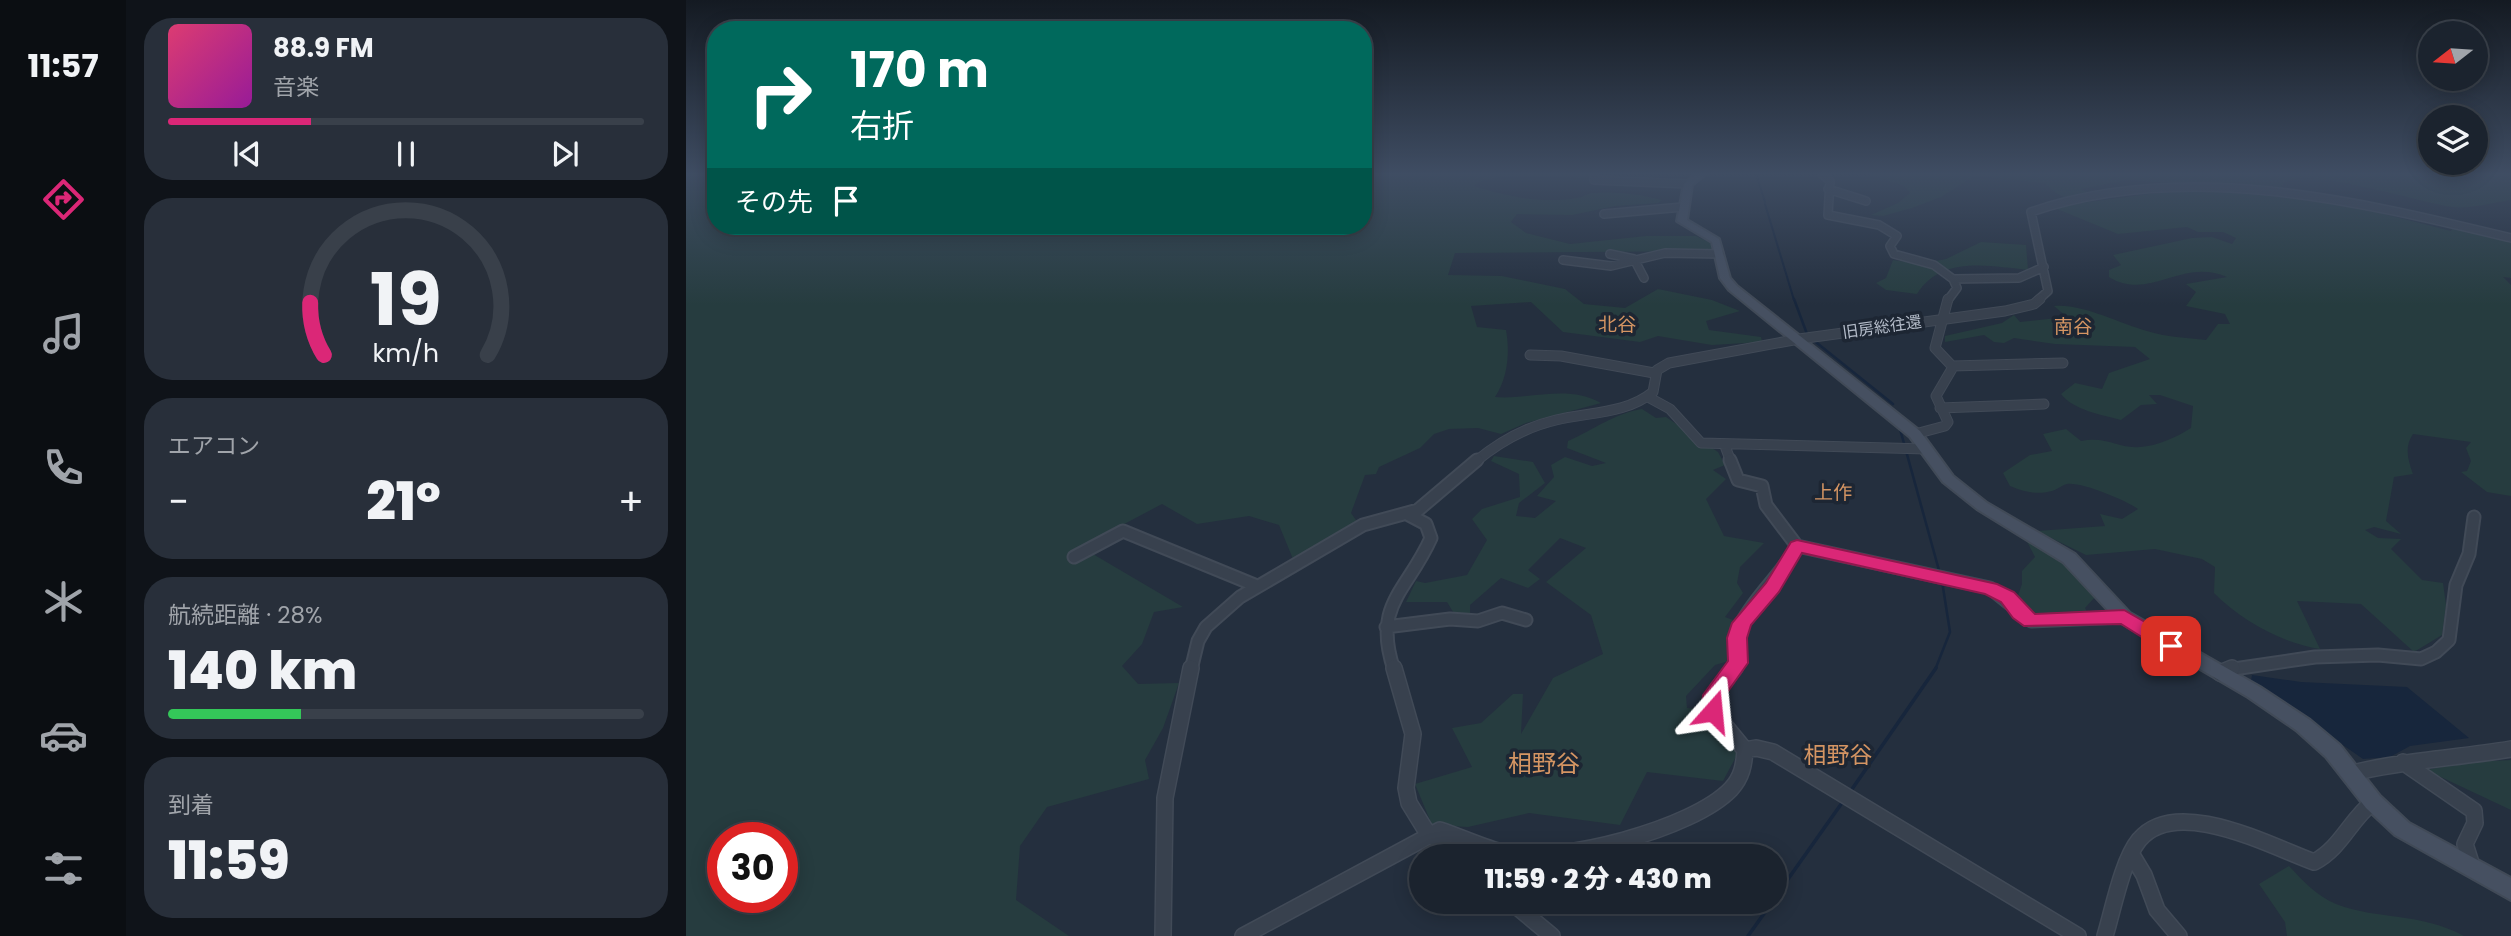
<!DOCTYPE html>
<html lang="ja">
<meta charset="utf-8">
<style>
body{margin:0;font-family:Poppins,"Noto Sans JP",sans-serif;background:#282f3a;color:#f1f3f6;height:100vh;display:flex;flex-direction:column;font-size:26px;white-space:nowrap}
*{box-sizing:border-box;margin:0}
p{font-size:23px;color:#a0a4aa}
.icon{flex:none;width:38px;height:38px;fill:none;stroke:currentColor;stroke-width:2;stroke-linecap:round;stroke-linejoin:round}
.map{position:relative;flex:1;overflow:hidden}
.panel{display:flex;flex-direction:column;gap:18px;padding:18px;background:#0f1319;width:560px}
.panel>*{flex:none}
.hud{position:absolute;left:21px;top:21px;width:665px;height:214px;border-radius:28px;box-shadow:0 4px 18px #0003,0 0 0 2px #39404a;background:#00695c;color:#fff;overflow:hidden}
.needle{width:46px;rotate:253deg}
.buttons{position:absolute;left:1732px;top:21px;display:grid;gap:14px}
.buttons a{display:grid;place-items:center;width:70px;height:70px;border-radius:50%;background:#1b232e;box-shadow:0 4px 18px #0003,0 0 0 2px #39404a;font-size:35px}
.speed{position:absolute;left:21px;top:822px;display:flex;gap:14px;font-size:35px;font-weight:700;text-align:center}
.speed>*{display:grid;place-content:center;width:91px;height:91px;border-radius:50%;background:#1b232e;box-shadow:0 4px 18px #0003,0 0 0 2px #39404a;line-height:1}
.speed .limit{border:10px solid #d22;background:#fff;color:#111}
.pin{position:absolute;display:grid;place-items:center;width:60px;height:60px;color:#fff;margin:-30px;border-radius:14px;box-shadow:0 4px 10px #0006}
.me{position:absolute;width:77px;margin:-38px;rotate:18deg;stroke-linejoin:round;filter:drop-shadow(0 0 5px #0008)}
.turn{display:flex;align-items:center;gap:24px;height:147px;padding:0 28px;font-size:32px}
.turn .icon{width:91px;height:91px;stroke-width:2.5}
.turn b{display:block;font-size:49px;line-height:60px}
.then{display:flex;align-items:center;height:66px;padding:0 28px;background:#0003;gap:14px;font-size:26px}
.big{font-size:52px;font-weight:800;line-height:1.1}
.panel .widget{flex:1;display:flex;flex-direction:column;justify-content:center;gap:10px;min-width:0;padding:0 24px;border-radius:28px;background:#282f3a}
.panel .dial{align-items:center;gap:0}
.dial svg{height:182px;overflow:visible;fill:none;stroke:#39404a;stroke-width:7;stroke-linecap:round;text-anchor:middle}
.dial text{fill:#f1f3f6;stroke:none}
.song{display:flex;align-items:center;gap:21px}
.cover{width:84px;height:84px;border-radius:10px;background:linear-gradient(135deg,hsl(340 70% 55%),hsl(300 70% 35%))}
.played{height:7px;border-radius:4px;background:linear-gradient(90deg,#db2777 30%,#39404a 30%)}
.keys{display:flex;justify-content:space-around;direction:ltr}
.heat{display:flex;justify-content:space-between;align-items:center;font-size:38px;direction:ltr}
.charge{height:10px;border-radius:5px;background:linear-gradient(90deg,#34c759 28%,#39404a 0)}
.trip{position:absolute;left:723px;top:844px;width:378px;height:70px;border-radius:35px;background:#1b232e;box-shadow:0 4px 18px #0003,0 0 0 2px #39404a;font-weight:800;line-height:70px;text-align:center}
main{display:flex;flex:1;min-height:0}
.tab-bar{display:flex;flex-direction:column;width:126px;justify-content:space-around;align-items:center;background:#0b0e12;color:#a0a4aa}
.tab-bar .icon{width:49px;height:49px}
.tab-bar .selected{color:#db2777}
.tab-bar b{font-size:32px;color:#f1f3f6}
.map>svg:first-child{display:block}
.green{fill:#263c3f;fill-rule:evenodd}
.water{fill:#17263c}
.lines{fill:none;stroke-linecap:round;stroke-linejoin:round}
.stream-far2{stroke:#17263c;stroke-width:2}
.stream-far1{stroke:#17263c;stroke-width:2.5}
.stream{stroke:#17263c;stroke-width:3.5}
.street-far3-casing{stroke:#414a57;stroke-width:10}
.street-far2-casing{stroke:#414a57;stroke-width:11}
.street-far1-casing{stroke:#414a57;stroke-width:15}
.street-casing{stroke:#414a57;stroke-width:18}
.secondary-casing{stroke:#414a57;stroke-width:4}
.street-far3{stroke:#38414e;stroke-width:7}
.street-far2{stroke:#38414e;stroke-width:9}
.street-far1{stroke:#38414e;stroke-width:11}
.street{stroke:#38414e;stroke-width:15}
.secondary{fill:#465061;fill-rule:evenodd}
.route{fill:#db2777;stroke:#8e194d;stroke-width:2}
.labels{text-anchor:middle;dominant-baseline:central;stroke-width:7;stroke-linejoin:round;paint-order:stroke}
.far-street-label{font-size:16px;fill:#b4bcc9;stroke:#1d2633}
.neighbourhood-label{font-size:19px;fill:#d59563;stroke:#1d2633}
.near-neighbourhood-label{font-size:23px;fill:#d59563;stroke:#1d2633}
.near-quarter-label{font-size:24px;fill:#d59563;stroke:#1d2633}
</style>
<main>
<nav class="tab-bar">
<b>11:57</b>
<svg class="icon selected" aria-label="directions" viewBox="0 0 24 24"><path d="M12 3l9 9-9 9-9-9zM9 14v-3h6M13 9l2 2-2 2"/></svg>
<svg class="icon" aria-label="music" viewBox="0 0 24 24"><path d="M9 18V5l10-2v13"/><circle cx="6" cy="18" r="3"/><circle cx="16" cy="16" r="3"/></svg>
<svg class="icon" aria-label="phone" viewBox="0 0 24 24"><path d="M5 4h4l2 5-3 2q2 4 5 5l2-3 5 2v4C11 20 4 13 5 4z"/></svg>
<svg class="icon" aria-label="climate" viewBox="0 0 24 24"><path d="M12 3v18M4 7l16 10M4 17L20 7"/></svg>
<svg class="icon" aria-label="car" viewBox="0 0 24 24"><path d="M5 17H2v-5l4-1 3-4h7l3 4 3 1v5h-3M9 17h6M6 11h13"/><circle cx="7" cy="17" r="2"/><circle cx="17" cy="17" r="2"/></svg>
<svg class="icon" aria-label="filters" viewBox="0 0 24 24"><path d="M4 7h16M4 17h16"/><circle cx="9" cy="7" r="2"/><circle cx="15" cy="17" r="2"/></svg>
</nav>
<section class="panel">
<div class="widget">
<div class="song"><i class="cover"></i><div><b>88.9 FM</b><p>音楽</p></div></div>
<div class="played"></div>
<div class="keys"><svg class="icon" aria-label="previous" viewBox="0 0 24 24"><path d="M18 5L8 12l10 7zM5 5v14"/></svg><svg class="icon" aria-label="pause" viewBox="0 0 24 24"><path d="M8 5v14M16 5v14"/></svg><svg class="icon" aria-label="next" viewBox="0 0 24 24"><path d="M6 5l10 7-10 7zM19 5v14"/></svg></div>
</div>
<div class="widget dial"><svg viewBox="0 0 100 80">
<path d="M14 69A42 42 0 1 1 86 69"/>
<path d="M14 69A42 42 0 0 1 8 46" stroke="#db2777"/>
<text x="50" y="56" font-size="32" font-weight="700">19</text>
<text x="50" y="72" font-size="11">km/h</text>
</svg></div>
<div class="widget"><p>エアコン</p>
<div class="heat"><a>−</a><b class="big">21°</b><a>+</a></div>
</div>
<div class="widget"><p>航続距離 · 28%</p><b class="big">140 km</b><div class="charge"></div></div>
<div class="widget"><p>到着</p><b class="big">11:59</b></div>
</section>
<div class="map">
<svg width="1825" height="936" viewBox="0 0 1825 936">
<rect width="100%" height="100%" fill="#242f3e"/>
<path class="green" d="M0,174h30v52h647v-52h225l-1,4c-24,1 -97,-8 -113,8 30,10 71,18 102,12 6,0 10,-4 16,-5 22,-2 49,1 70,7l-4,3 -43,3 -43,9 -55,-1 -6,8 15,11 44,11 76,-8h50l15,7 3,8 -259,2 -7,22 54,1 63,13 19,15 41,4 33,-19 54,11 28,11 -34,10 3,9 52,7 1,5 -50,3 -54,-9 -18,6 -77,-10 -32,-30 -60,4 6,21 29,3c4,22 2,48 -11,67 34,3 73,-13 106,6l-75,20 -25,11 -23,-6 -29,1 -15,5 -14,14 -41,19 -3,7 -11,1 -14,38 7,10 -65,36 -14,-34 -30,-9 -52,8 -35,-20 -81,43 102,60 -29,5 -12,32 -20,22 16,18 41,-1 -16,45 -18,32 4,19 -102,28 -27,39 -4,54 53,36h-383zM37,838h59v60h-59z
M1182,174h563l43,8 -8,-8h45v26c-21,3 -38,9 -59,7 -35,-5 -135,-37 -162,-27 -5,1 -9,6 -12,10l-151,-10 -46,9 9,4c-21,10 -30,5 -45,-10l-71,-7 -33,21 -29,11 -29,8 -12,-1 27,-12 12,-10 -6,-7z
M1517,187l102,7 146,37 2,-5 39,9 19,8v35l-8,-1 8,8v211l-24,-4 -26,-20 6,-1 4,-10 -5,-13 5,-6 -58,-8c-9,13 -5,26 0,40l-19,3 -8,44 15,13 -27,-7 -9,3 13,8 23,1 -10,10 31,31 21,3 3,22 -4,30 -28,17 -53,-48 -64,-3 23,48c-38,-6 -78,-28 -106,-56l1,-26 -13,-8 -47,-10 -69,6 -49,-24 68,-5 -5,-12 22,5 16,-10c-13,-9 -56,-27 -71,-25 -5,1 -9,5 -15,7 -16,4 -27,1 -42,-5l-7,-13 27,-18 22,-4 -9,-17 23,-5 15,12c28,-5 36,8 59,6 17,-1 37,-10 51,-19l2,-22 -33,-11h-11l8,9 -16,1 -20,15c-19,-5 -48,-10 -60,-26l14,-11 27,6 7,-16 41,-14 -15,-12 -80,-3 -41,-6 -10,5 -10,-1 -10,-7 -39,7v-6l57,-13 12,-8 6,7 47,-5 -13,-11c27,-3 65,17 93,25 19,6 40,7 59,9l12,-16h12l-5,-10 -39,-8 10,-14 -10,-8 41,-7c-45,-20 -78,25 -118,0v-7l12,-5 -8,-10 79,-17 20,-1 20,7 4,-6 -13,-6h-25l-11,-5 -69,7 -61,-25 1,-3z
M1295,242l45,3 2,25c-38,-4 -87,-15 -111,24l-31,-4 -10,-7 10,-5 7,-18 27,4 26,-5z
M956,409l14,9 10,-1 52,35 7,13 -12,5 13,9 -20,20 18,37 40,7 -24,24 -3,16 6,10 -18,24 13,5 -2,37 -21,6 -29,31 1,12 22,2 30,41 -16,30 -76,-9 -27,53 -91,-12 -61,14 -36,-2 -17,-41 57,-17 -20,-39 29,-5 32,-29h10l-2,40 32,-56 50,-24 -12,-39 -45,-33 40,-34 -26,-10 -32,32 12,9 -12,9 -27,-10 -31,27v9l-15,1 -8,-13h-41l10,-21 9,2 42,-8 20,-35 -15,-21 10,-10 38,-12 -1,-23 -28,-13 3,-5 39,6 12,21 -26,20 -3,13 19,2 21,-17 -19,-5 17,-19 -3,-12 14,-8 27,9 14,-3 -39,-15 1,-7c27,-12 45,-27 74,-32z
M1338,536l30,16 42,44 -11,12 2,4 -4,6h-49l-19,-14 7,-20v-13l13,-14z
M1825,760v50l-85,-40 42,-8z
M1603,866c14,15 28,30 47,38 41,16 84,8 128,32h-177l-2,-14 -26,-38z"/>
<path class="water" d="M1566,675l49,7 106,5 62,51 -59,8 -20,11 -27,2 -112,-78z"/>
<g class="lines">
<path class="stream-far2" d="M1070,174l9,28
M1079,204l29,96"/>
<path class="stream-far1" d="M1108,299l13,35
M1126,339l81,65
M1214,429l40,145
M1249,670l15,-38 -8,-51"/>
<path class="stream" d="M1164,792l86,-124
M1088,899l70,-99
M1062,936l25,-35"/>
<defs>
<path id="street-far3" d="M908,174v6l94,4
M1136,174l8,7 -2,34 51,10 18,11 -7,10 4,8 40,11 19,14
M1142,189l38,12
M918,214l79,-7
M924,254l24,5 10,19
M877,260l48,6 54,-13 55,1
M1262,300l9,-12 -4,-9 66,-1 25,-11
M1352,300l10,-9 -17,-79c155,-53 326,-11 480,26"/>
<path id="street-far2" d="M844,355l31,1 93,17
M1266,366l111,-3
M962,397l22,12 31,34 225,6
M1254,408l104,-4
M1229,434l30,-8 3,-4 -12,-26 17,-29 -18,-19 13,-49
M1039,446l6,16
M789,462c24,-20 51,-35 81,-42 33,-8 70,-6 97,-28l4,-22 12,-7 130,-24 206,-28 29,-7 6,-5"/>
<path id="street-far1" d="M1044,460l8,20 24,6 4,19 31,41 193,42 41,33 93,-4
M388,557l49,-26 134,55
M700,627l64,-8 28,2 24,-8 24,7
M505,670l7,-29 8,-14 34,-30 123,-72 55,-15 59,-50
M708,670c-22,-66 13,-78 37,-132l-5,-14 -17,-9
M1047,670c10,-16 1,-33 9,-48 15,-28 40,-48 55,-76
M1541,670l88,-13 63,-2 43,4 15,-7 13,-12 7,-55 13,-31 5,-37"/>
<path id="street" d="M708,668l19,66 -7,54 3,15 16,26 30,27
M1534,673l12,-5
M1059,750l11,-2 17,4 305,184
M1717,762l71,49 1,12 -10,21 7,22
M1667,773c52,-13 105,-15 158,-24
M1446,855l12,20 13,35 22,26
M824,901l42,35
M477,936l2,-138 26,-130
M557,936l197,-106c21,7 44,18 65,23 54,11 188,-24 226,-64 11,-12 13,-24 14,-39l-32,-39 5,-23 17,-20
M1419,936c8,-26 17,-75 34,-96 37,-45 131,6 175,22 27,-14 36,-42 59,-60"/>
<path id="secondary" d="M1010,174h10l-14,11 -5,35 32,19 11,39 7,8 183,145 33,45 34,27 88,51 55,59 130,74 50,33 30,25 40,51 29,27 102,55v22l-116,-65 -29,-27 -40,-51 -30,-27 -48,-33 -130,-76 -55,-59 -86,-53 -34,-27 -33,-45 -181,-147 -9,-12 -8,-36 -35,-21 7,-37z"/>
</defs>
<use href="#street-far3" class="street-far3-casing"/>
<use href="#street-far2" class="street-far2-casing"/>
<use href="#street-far1" class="street-far1-casing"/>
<use href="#street" class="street-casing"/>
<use href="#secondary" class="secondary-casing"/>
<use href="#street-far3" class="street-far3"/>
<use href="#street-far2" class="street-far2"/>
<use href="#street-far1" class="street-far1"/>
<use href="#street" class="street"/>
<use href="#secondary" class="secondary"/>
</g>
<linearGradient id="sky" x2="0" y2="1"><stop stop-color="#141a22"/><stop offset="0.57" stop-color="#3f4d63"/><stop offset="1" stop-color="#3f4d63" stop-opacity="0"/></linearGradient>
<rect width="1825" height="305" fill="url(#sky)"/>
<path class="route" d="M1111,540l200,44 17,8 21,22 89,-4 54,31 3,5 -10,7 -7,-2 -43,-27 -97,2 -11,-8 -12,-16 -16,-8 -183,-41 -23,39 -28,33 -4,13 1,25 -24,34 -4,20h-15l-3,-6 1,-16 25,-34 -1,-23 5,-15 34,-40 25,-41z"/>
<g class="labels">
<g class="far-street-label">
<text transform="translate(1196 327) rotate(-8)">旧房総往還</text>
</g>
<g class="neighbourhood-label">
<text x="931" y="324">北谷</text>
<text x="1387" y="326">南谷</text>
<text x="1147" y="492">上作</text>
</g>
<g class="near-neighbourhood-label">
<text x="1152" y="755">相野谷</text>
</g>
<g class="near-quarter-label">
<text x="858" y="763">相野谷</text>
</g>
</g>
</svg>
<div class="buttons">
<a><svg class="needle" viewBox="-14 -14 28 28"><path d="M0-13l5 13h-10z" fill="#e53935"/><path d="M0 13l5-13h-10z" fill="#a0a4aa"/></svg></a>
<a><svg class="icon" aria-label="layers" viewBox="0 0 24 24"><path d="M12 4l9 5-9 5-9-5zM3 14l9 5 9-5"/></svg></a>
</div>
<div class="speed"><div class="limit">30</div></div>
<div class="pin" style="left:1485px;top:646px;background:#d93025"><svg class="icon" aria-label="arrive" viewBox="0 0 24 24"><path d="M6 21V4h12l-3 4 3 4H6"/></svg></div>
<svg class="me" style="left:1027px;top:711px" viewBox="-20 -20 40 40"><path d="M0-17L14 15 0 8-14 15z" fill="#db2777" stroke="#fff" stroke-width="4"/></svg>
<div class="trip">11:59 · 2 分 · 430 m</div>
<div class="hud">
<div class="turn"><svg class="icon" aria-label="right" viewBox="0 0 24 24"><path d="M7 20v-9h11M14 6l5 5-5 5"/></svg><div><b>170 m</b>右折</div></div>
<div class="then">その先<svg class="icon" aria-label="arrive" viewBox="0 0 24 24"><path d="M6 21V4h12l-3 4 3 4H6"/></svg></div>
</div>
</div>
</main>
